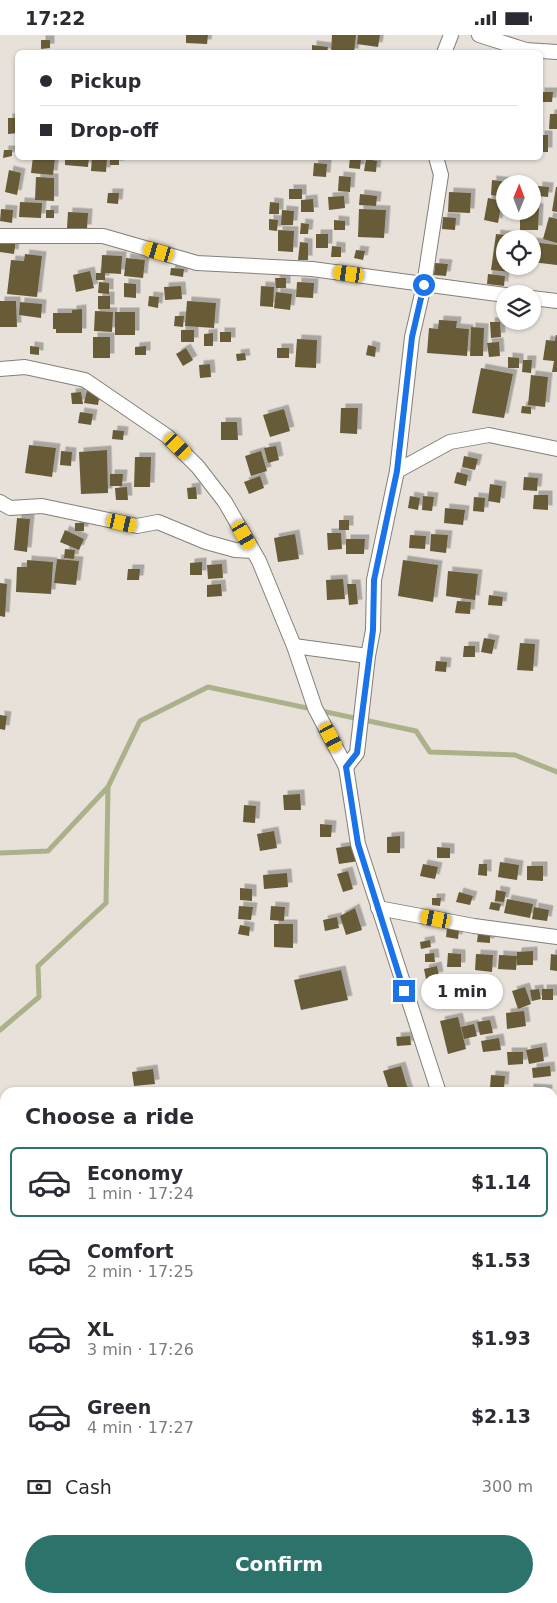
<!DOCTYPE html>
<html lang="en">
<head>
<meta charset="utf-8">
<style>
	:root { --surface:#fff; --page:#f2f2f3; --text:#2b2b33; --muted:#7c7c81; --line:#e1e1e2; --accent:#2c746b }
	body { margin:0; font-family:"DejaVu Sans",sans-serif; background:var(--page); color:var(--text); height:100vh; display:flex; flex-direction:column; font-size:19px; white-space:nowrap }
	* { box-sizing:border-box; margin:0 }
	p { font-size:16px; color:var(--muted) }
	.icon { flex:none; width:28px; height:28px; fill:none; stroke:currentColor; stroke-width:2; stroke-linecap:round; stroke-linejoin:round }
	.map { position:relative; flex:1; overflow:hidden }
	.panel { position:absolute; left:0px; top:1052px; width:558px; height:516px; display:flex; flex-direction:column; background:var(--surface); border-radius:15px 15px 0 0; box-shadow:0 1px 4px #0004 }
	.panel>* { flex:none }
	.banner { position:absolute; left:15px; top:15px; width:528px; height:110px; border-radius:8px; box-shadow:0 1px 4px #0004; display:grid; align-content:center; height:110px; padding:0 25px; background:var(--surface) }
	.needle { width:32px; rotate:1deg }
	.fabs { position:absolute; left:496px; top:140px; display:grid; gap:10px }
	.fabs a { display:grid; place-items:center; width:45px; height:45px; border-radius:50%; background:var(--surface); box-shadow:0 1px 4px #0004; font-size:25px }
	.end { position:absolute; width:22px; height:22px; margin:-11px; border:6px solid #1a73e8; background:#fff; box-shadow:0 0 0 2px #fff }
	.from { border-radius:50% }
	.bubble { position:absolute; height:35px; border-radius:18px; background:var(--surface); box-shadow:0 1px 4px #0004; font-size:16px; font-weight:800; line-height:35px; text-align:center }
	.car { position:absolute; width:15px; height:30px; margin:-15px -8px; border-radius:6px; box-shadow:0 0 4px 1px #0007; background:linear-gradient(#f5c518 24%,#345 0 40%,#f5c518 0 76%,#345 0 86%,#f5c518 0) }
	.banner b { display:flex; align-items:center; gap:18px; height:48px; font-size:19px }
	.banner b+b { border-top:1px solid var(--line) }
	.banner i { width:12px; height:12px; background:var(--text) }
	ul { padding:0; list-style:none }
	li { display:flex; align-items:center; gap:15px; height:70px; margin:0 10px 8px; padding:0 15px; border:2px solid transparent; border-radius:8px }
	li div { flex:1 }
	li b { display:block; font-size:19px }
	li em { font-style:normal; font-weight:800 }
	li.active { border-color:var(--accent) }
	li>.icon { width:45px; height:45px; stroke-width:1.5 }
	h2 { padding:0 25px; font-size:22px; line-height:60px }
	.pay { display:flex; align-items:center; gap:12px; height:55px; padding:0 25px; font-size:19px }
	.pay p { margin-inline-start:auto }
	.button { display:flex; gap:10px; margin-top:auto; padding:10px 25px }
	.button a { flex:1; height:58px; border-radius:30px; background:var(--accent); color:#fff; font-size:20px; font-weight:800; line-height:58px; text-align:center }
	.status { display:flex; justify-content:space-between; align-items:center; height:35px; padding:0 25px; background:var(--surface); direction:ltr }
	.status svg { height:14px; fill:currentColor }
	.map>svg:first-child { display:block }
</style>
</head>
<body>
<div class="status"><b>17:22</b><svg viewBox="0 0 49 12"><path d="M0 12V9h3v3zM5 12V6h3v6zM10 12V3h3v9zM15 12V0h3v12zM26 1h20v11H26zM47 4h2v5h-2z"/></svg></div>
<div class="map">
<svg width="557" height="1568" viewBox="0 0 557 1568">
	<defs>
		<filter id="shadow"><feDropShadow dx="4.5" dy="-4.5" stdDeviation="0" flood-color="#0004"/></filter>
	</defs>
	<rect width="100%" height="100%" fill="#e7e1da"/>
	<g fill="none" stroke-linecap="round" stroke-linejoin="round">
		<g stroke="#abb189" stroke-width="5">
			<polyline points="0,818 48,816 108,752 140,686 208,652 416,696 430,717 515,720 557,737"/>
			<polyline points="0,995 39,962 38,931 106,868 108,753"/>
			<polyline points="0,1284 5,1297"/>
			<polyline points="42,1568 44,1564"/>
		</g>
	</g>
	<g fill="#675b37" filter="url(#shadow)">
		<polygon points="186,0 208,0 207,9 186,8"/>
		<polygon points="332,0 356,0 354,18 331,18"/>
		<polygon points="358,0 380,0 378,12 357,9"/>
		<polygon points="41,5 50,5 50,13 41,14"/>
		<polygon points="312,10 328,12 327,18 312,18"/>
		<polygon points="540,57 553,57 552,67 540,67"/>
		<polygon points="550,79 557,79 557,94 549,94"/>
		<polygon points="8,83 18,83 18,98 8,99"/>
		<rect x="540" y="100" width="8" height="17"/>
		<polygon points="4,115 12,115 12,121 3,123"/>
		<polygon points="33,122 55,123 53,140 31,138"/>
		<polygon points="65,122 89,122 88,132 65,130"/>
		<polygon points="92,122 107,123 106,137 91,136"/>
		<rect x="110" y="122" width="9" height="8"/>
		<polygon points="350,122 361,123 360,134 349,133"/>
		<polygon points="366,124 377,126 376,137 364,136"/>
		<polygon points="314,128 327,129 326,142 313,141"/>
		<polygon points="9,135 21,138 17,160 5,157"/>
		<polygon points="339,141 351,142 350,157 338,156"/>
		<polygon points="36,142 54,143 54,166 35,165"/>
		<polygon points="492,145 509,147 505,149 505,162 491,160"/>
		<polygon points="538,151 549,152 548,162 537,161"/>
		<polygon points="556,152 557,152 557,177 552,176"/>
		<rect x="289" y="154" width="13" height="10"/>
		<polygon points="449,157 471,158 470,178 448,177"/>
		<polygon points="108,158 119,158 118,169 107,168"/>
		<polygon points="360,159 377,161 376,171 359,170"/>
		<polygon points="344,161 345,173 329,175 328,162"/>
		<polygon points="488,163 502,166 498,188 484,185"/>
		<polygon points="313,164 314,177 301,177 301,165"/>
		<polygon points="20,167 42,168 41,183 19,182"/>
		<polygon points="270,167 279,168 279,179 269,179"/>
		<polygon points="532,172 539,173 538,195 520,195 520,176 532,176"/>
		<polygon points="1,174 13,175 12,188 0,186"/>
		<polygon points="359,174 386,175 384,203 358,202"/>
		<rect x="46" y="175" width="8" height="8"/>
		<polygon points="282,175 294,176 293,190 281,190"/>
		<polygon points="68,177 88,178 87,194 67,193"/>
		<polygon points="443,182 456,183 455,195 442,194"/>
		<polygon points="549,182 557,184 557,208 543,204"/>
		<polygon points="269,184 278,185 277,196 269,195"/>
		<polygon points="334,185 345,186 345,195 334,195"/>
		<polygon points="301,188 309,189 308,199 300,199"/>
		<polygon points="278,195 294,196 293,217 278,216"/>
		<rect x="316" y="199" width="12" height="14"/>
		<polygon points="496,199 527,203 505,204 505,231 519,231 518,238 491,235"/>
		<polygon points="0,202 16,204 14,219 0,217"/>
		<polygon points="300,207 308,208 308,225 298,225"/>
		<polygon points="532,207 557,210 557,230 532,227"/>
		<polygon points="332,211 341,212 341,222 331,222"/>
		<polygon points="356,215 365,216 363,225 354,223"/>
		<polygon points="25,219 42,221 37,262 7,259 11,225 24,226"/>
		<polygon points="102,220 122,221 121,239 105,238 105,245 96,245 96,238 101,238"/>
		<polygon points="126,223 145,225 143,243 124,241"/>
		<polygon points="435,228 448,229 446,241 434,240"/>
		<polygon points="171,233 184,234 183,242 170,240"/>
		<polygon points="90,236 94,253 76,257 73,240"/>
		<polygon points="488,239 505,241 504,251 487,249"/>
		<polygon points="275,243 286,243 286,253 276,253"/>
		<polygon points="99,247 109,248 109,259 98,258"/>
		<polygon points="297,247 314,248 313,263 296,262"/>
		<polygon points="124,248 136,249 136,263 124,262"/>
		<polygon points="181,251 182,264 165,265 164,252"/>
		<polygon points="261,251 274,252 273,272 260,271"/>
		<polygon points="276,257 292,259 290,275 274,273"/>
		<rect x="98" y="261" width="12" height="13"/>
		<polygon points="149,261 159,262 158,273 148,271"/>
		<polygon points="0,266 16,266 17,292 0,292"/>
		<polygon points="187,266 216,268 214,293 185,291"/>
		<polygon points="20,267 42,269 41,283 19,280"/>
		<polygon points="82,274 82,298 56,298 56,294 53,294 53,278 72,278 72,275"/>
		<polygon points="95,276 113,277 112,297 94,296"/>
		<rect x="115" y="277" width="20" height="23"/>
		<polygon points="175,281 184,281 183,292 174,291"/>
		<polygon points="439,285 457,286 456,293 469,294 467,321 427,318 429,293 438,294"/>
		<polygon points="490,287 500,287 501,302 491,303"/>
		<polygon points="471,292 484,293 483,321 470,321"/>
		<rect x="181" y="295" width="13" height="12"/>
		<rect x="220" y="297" width="11" height="10"/>
		<polygon points="213,298 213,311 204,311 204,299"/>
		<polygon points="556,300 557,300 557,337 552,337 554,326 543,325 546,305 555,306"/>
		<rect x="93" y="302" width="17" height="21"/>
		<polygon points="297,304 317,305 316,333 295,332"/>
		<polygon points="499,307 500,321 489,322 487,308"/>
		<polygon points="368,310 376,312 375,322 366,320"/>
		<polygon points="30,311 39,312 39,320 30,319"/>
		<polygon points="146,311 146,320 135,320 135,312"/>
		<polygon points="186,313 193,325 183,331 176,319"/>
		<rect x="277" y="313" width="12" height="10"/>
		<polygon points="245,318 246,325 237,326 236,319"/>
		<polygon points="508,322 519,323 519,333 508,333"/>
		<polygon points="523,325 532,325 531,338 522,337"/>
		<polygon points="210,329 211,342 200,343 199,330"/>
		<polygon points="481,333 513,339 504,383 472,378"/>
		<polygon points="531,340 548,342 545,372 528,370"/>
		<polygon points="87,355 100,357 98,370 84,368"/>
		<polygon points="81,357 83,369 72,369 71,358"/>
		<polygon points="522,371 531,372 531,379 521,378"/>
		<polygon points="341,373 358,373 357,399 340,398"/>
		<polygon points="284,374 290,396 270,402 263,380"/>
		<polygon points="80,377 93,379 91,390 78,388"/>
		<polygon points="221,387 237,387 238,405 221,405"/>
		<polygon points="113,395 124,396 123,405 112,404"/>
		<polygon points="29,410 56,413 52,442 25,438"/>
		<polygon points="276,411 279,425 268,428 264,413"/>
		<polygon points="107,415 108,458 81,459 79,417"/>
		<polygon points="61,416 72,417 71,431 60,430"/>
		<polygon points="261,416 267,436 251,441 245,421"/>
		<polygon points="464,421 478,424 475,435 462,432"/>
		<polygon points="135,422 151,422 150,452 134,452"/>
		<polygon points="457,437 468,440 466,451 454,448"/>
		<polygon points="110,439 123,439 122,451 110,451"/>
		<polygon points="260,441 264,453 249,459 244,447"/>
		<polygon points="524,442 538,443 537,456 523,455"/>
		<polygon points="490,449 502,451 500,468 488,466"/>
		<polygon points="127,452 128,465 116,465 115,453"/>
		<polygon points="196,452 197,464 188,464 187,453"/>
		<polygon points="534,460 548,460 548,475 533,474"/>
		<polygon points="410,461 420,463 418,475 408,473"/>
		<polygon points="423,461 434,462 432,476 422,475"/>
		<polygon points="474,462 485,463 484,477 473,476"/>
		<polygon points="445,473 465,475 463,490 444,488"/>
		<polygon points="17,483 30,484 27,517 14,515"/>
		<rect x="339" y="485" width="10" height="10"/>
		<rect x="75" y="488" width="9" height="8"/>
		<polygon points="65,495 84,504 79,515 60,507"/>
		<polygon points="327,498 341,498 342,514 328,515"/>
		<polygon points="295,499 299,524 278,527 274,503"/>
		<polygon points="431,499 448,500 446,518 430,516"/>
		<polygon points="410,500 426,501 425,514 409,513"/>
		<polygon points="346,504 365,504 364,519 346,519"/>
		<polygon points="65,514 75,515 74,524 64,523"/>
		<polygon points="57,524 79,526 76,550 54,548"/>
		<polygon points="27,525 53,527 51,559 16,557 17,532 27,532"/>
		<polygon points="403,525 438,530 433,567 398,561"/>
		<polygon points="202,527 202,540 190,540 190,528"/>
		<polygon points="222,529 223,543 208,544 207,530"/>
		<polygon points="128,534 140,534 139,545 127,545"/>
		<polygon points="448,536 478,539 475,565 446,561"/>
		<polygon points="343,544 345,564 327,565 326,545"/>
		<polygon points="0,548 7,549 5,582 0,581"/>
		<polygon points="221,549 222,561 207,562 207,550"/>
		<polygon points="347,549 356,549 358,569 349,570"/>
		<polygon points="489,560 503,562 502,571 488,570"/>
		<polygon points="457,566 471,567 470,579 455,578"/>
		<polygon points="484,603 495,605 492,619 481,617"/>
		<polygon points="520,608 535,609 533,636 517,635"/>
		<polygon points="464,611 475,611 475,622 463,622"/>
		<polygon points="436,626 447,627 446,637 435,636"/>
		<polygon points="0,680 7,681 5,695 0,694"/>
		<polygon points="300,759 301,775 284,775 283,760"/>
		<polygon points="244,770 256,771 255,788 243,787"/>
		<polygon points="320,789 332,790 331,802 320,802"/>
		<polygon points="274,796 277,813 260,816 257,799"/>
		<polygon points="400,801 400,818 387,818 387,802"/>
		<polygon points="357,810 359,826 339,829 336,813"/>
		<polygon points="437,812 450,813 450,823 437,823"/>
		<polygon points="500,827 519,830 517,845 498,842"/>
		<polygon points="423,829 438,832 435,844 420,841"/>
		<polygon points="479,829 487,829 487,841 478,840"/>
		<polygon points="527,831 543,831 543,846 527,845"/>
		<polygon points="348,836 353,854 343,857 337,839"/>
		<polygon points="287,838 288,852 264,854 263,840"/>
		<polygon points="240,853 252,854 252,866 240,865"/>
		<polygon points="496,855 506,857 504,867 495,866"/>
		<polygon points="459,857 473,861 470,870 456,867"/>
		<polygon points="432,863 441,863 440,871 432,870"/>
		<polygon points="507,864 533,869 530,883 504,878"/>
		<polygon points="491,867 501,869 499,876 489,874"/>
		<polygon points="239,871 253,872 251,885 238,884"/>
		<polygon points="271,871 285,872 284,886 270,885"/>
		<polygon points="534,872 549,875 547,886 532,884"/>
		<polygon points="355,873 362,895 346,900 340,881"/>
		<polygon points="337,882 339,893 325,896 323,885"/>
		<polygon points="274,889 293,889 293,913 274,912"/>
		<polygon points="240,890 250,892 249,901 238,899"/>
		<polygon points="447,893 459,895 458,904 446,902"/>
		<polygon points="478,899 490,899 490,908 477,907"/>
		<polygon points="430,905 431,912 421,914 420,907"/>
		<polygon points="533,916 533,930 517,930 517,917"/>
		<polygon points="434,918 435,927 425,927 425,919"/>
		<polygon points="448,918 461,919 461,932 447,932"/>
		<polygon points="476,919 493,920 492,937 475,935"/>
		<polygon points="551,919 557,920 557,936 550,935"/>
		<polygon points="499,920 517,921 516,935 498,934"/>
		<polygon points="437,931 439,941 426,944 424,934"/>
		<polygon points="341,935 348,965 301,975 294,945"/>
		<polygon points="525,952 531,969 518,974 512,956"/>
		<polygon points="539,954 541,964 532,966 530,955"/>
		<rect x="542" y="954" width="11" height="11"/>
		<polygon points="524,976 526,991 507,994 506,978"/>
		<polygon points="458,982 466,1014 448,1019 440,986"/>
		<polygon points="490,985 493,998 480,1000 477,987"/>
		<polygon points="474,989 477,1001 464,1004 461,992"/>
		<polygon points="410,1001 411,1010 397,1011 396,1002"/>
		<polygon points="499,1003 501,1015 483,1017 481,1006"/>
		<polygon points="542,1012 544,1026 529,1029 526,1015"/>
		<polygon points="507,1017 523,1017 523,1029 508,1030"/>
		<polygon points="401,1031 409,1058 390,1058 383,1036"/>
		<polygon points="550,1031 551,1041 533,1043 532,1033"/>
		<polygon points="153,1034 155,1049 134,1051 132,1037"/>
		<polygon points="491,1040 505,1041 504,1054 490,1053"/>
		<polygon points="529,1053 548,1054 548,1058 529,1058"/>
		<polygon points="557,1149 557,1186 552,1186 552,1180 555,1180 555,1177 552,1177 552,1150"/>
		<polygon points="0,1460 5,1461 5,1475 0,1474"/>
		<polygon points="552,1468 557,1468 557,1490 552,1491"/>
	</g>
	<g fill="none" stroke-linecap="round" stroke-linejoin="round">
		<defs>
			<g id="street">
				<polyline points="479,0 526,15 557,17"/>
				<polyline points="444,18 451,0"/>
				<polyline points="0,201 103,201 197,228 312,234 505,260"/>
				<polyline points="532,263 557,266"/>
				<polyline points="0,334 25,332 85,345 167,401 198,432 225,467 259,526 294,611 315,673 346,732 358,809 439,1058"/>
				<polyline points="397,436 450,407 489,400 557,414"/>
				<polyline points="0,467 10,473 42,471 137,491 158,487 206,507 235,515 253,516"/>
				<polyline points="294,611 368,621 373,595 374,545 397,436 412,302 424,250 441,140 436,122"/>
				<polyline points="346,732 357,718 368,621"/>
				<polyline points="378,873 474,891 557,902"/>
				<polyline points="552,1374 557,1386"/>
				<polyline points="344,1568 345,1564"/>
			</g>
		</defs>
		<use href="#street" stroke="#857f79" stroke-width="16"/>
		<use href="#street" stroke="#fff" stroke-width="14"/>
	</g>
	<g fill="none" stroke-linecap="round" stroke-linejoin="round">
		<polyline stroke="#1a73e8" stroke-width="6" points="404,956 358,809 346,732 357,718 373,595 374,545 397,436 412,302 424,250"/>
	</g>
</svg>
<div class="fabs">
<a><svg class="needle" viewBox="-14 -14 28 28"><path d="M0-13l5 13h-10z" fill="#e53935"/><path d="M0 13l5-13h-10z" fill="#7c7c81"/></svg></a>
<a><svg class="icon" aria-label="locate" viewBox="0 0 24 24"><circle cx="12" cy="12" r="6"/><path d="M12 2v4M12 18v4M2 12h4M18 12h4"/></svg></a>
<a><svg class="icon" aria-label="layers" viewBox="0 0 24 24"><path d="M12 4l9 5-9 5-9-5zM3 14l9 5 9-5"/></svg></a>
</div>
<i class="end from" style="left:424px;top:250px"></i>
<i class="end" style="left:404px;top:956px"></i>
<div class="bubble" style="left:421px;top:939px;width:82px">1 min</div>
<i class="car" style="left:159px;top:217px;rotate:286deg"></i>
<i class="car" style="left:349px;top:239px;rotate:278deg"></i>
<i class="car" style="left:178px;top:411px;rotate:134deg"></i>
<i class="car" style="left:122px;top:488px;rotate:103deg"></i>
<i class="car" style="left:244px;top:500px;rotate:150deg"></i>
<i class="car" style="left:331px;top:702px;rotate:152deg"></i>
<i class="car" style="left:436px;top:884px;rotate:281deg"></i>
<div class="banner">
<b><i class="from"></i>Pickup</b>
<b><i></i>Drop-off</b>
</div>
<section class="panel">
<h2>Choose a ride</h2>
<ul>
<li class="active"><svg class="icon" aria-label="car" viewBox="0 0 24 24"><path d="M5 17H2v-5l4-1 3-4h7l3 4 3 1v5h-3M9 17h6M6 11h13"/><circle cx="7" cy="17" r="2"/><circle cx="17" cy="17" r="2"/></svg><div><b>Economy</b><p>1 min · 17:24</p></div><em>$1.14</em></li>
<li><svg class="icon" aria-label="car" viewBox="0 0 24 24"><path d="M5 17H2v-5l4-1 3-4h7l3 4 3 1v5h-3M9 17h6M6 11h13"/><circle cx="7" cy="17" r="2"/><circle cx="17" cy="17" r="2"/></svg><div><b>Comfort</b><p>2 min · 17:25</p></div><em>$1.53</em></li>
<li><svg class="icon" aria-label="car" viewBox="0 0 24 24"><path d="M5 17H2v-5l4-1 3-4h7l3 4 3 1v5h-3M9 17h6M6 11h13"/><circle cx="7" cy="17" r="2"/><circle cx="17" cy="17" r="2"/></svg><div><b>XL</b><p>3 min · 17:26</p></div><em>$1.93</em></li>
<li><svg class="icon" aria-label="car" viewBox="0 0 24 24"><path d="M5 17H2v-5l4-1 3-4h7l3 4 3 1v5h-3M9 17h6M6 11h13"/><circle cx="7" cy="17" r="2"/><circle cx="17" cy="17" r="2"/></svg><div><b>Green</b><p>4 min · 17:27</p></div><em>$2.13</em></li>
</ul>
<div class="pay"><svg class="icon" aria-label="cash" viewBox="0 0 24 24"><path d="M3 7h18v10H3z"/><circle cx="12" cy="12" r="2"/></svg>Cash<p>300 m</p></div>
<div class="button"><a>Confirm</a></div>
</section>
</div>
</body>
</html>
